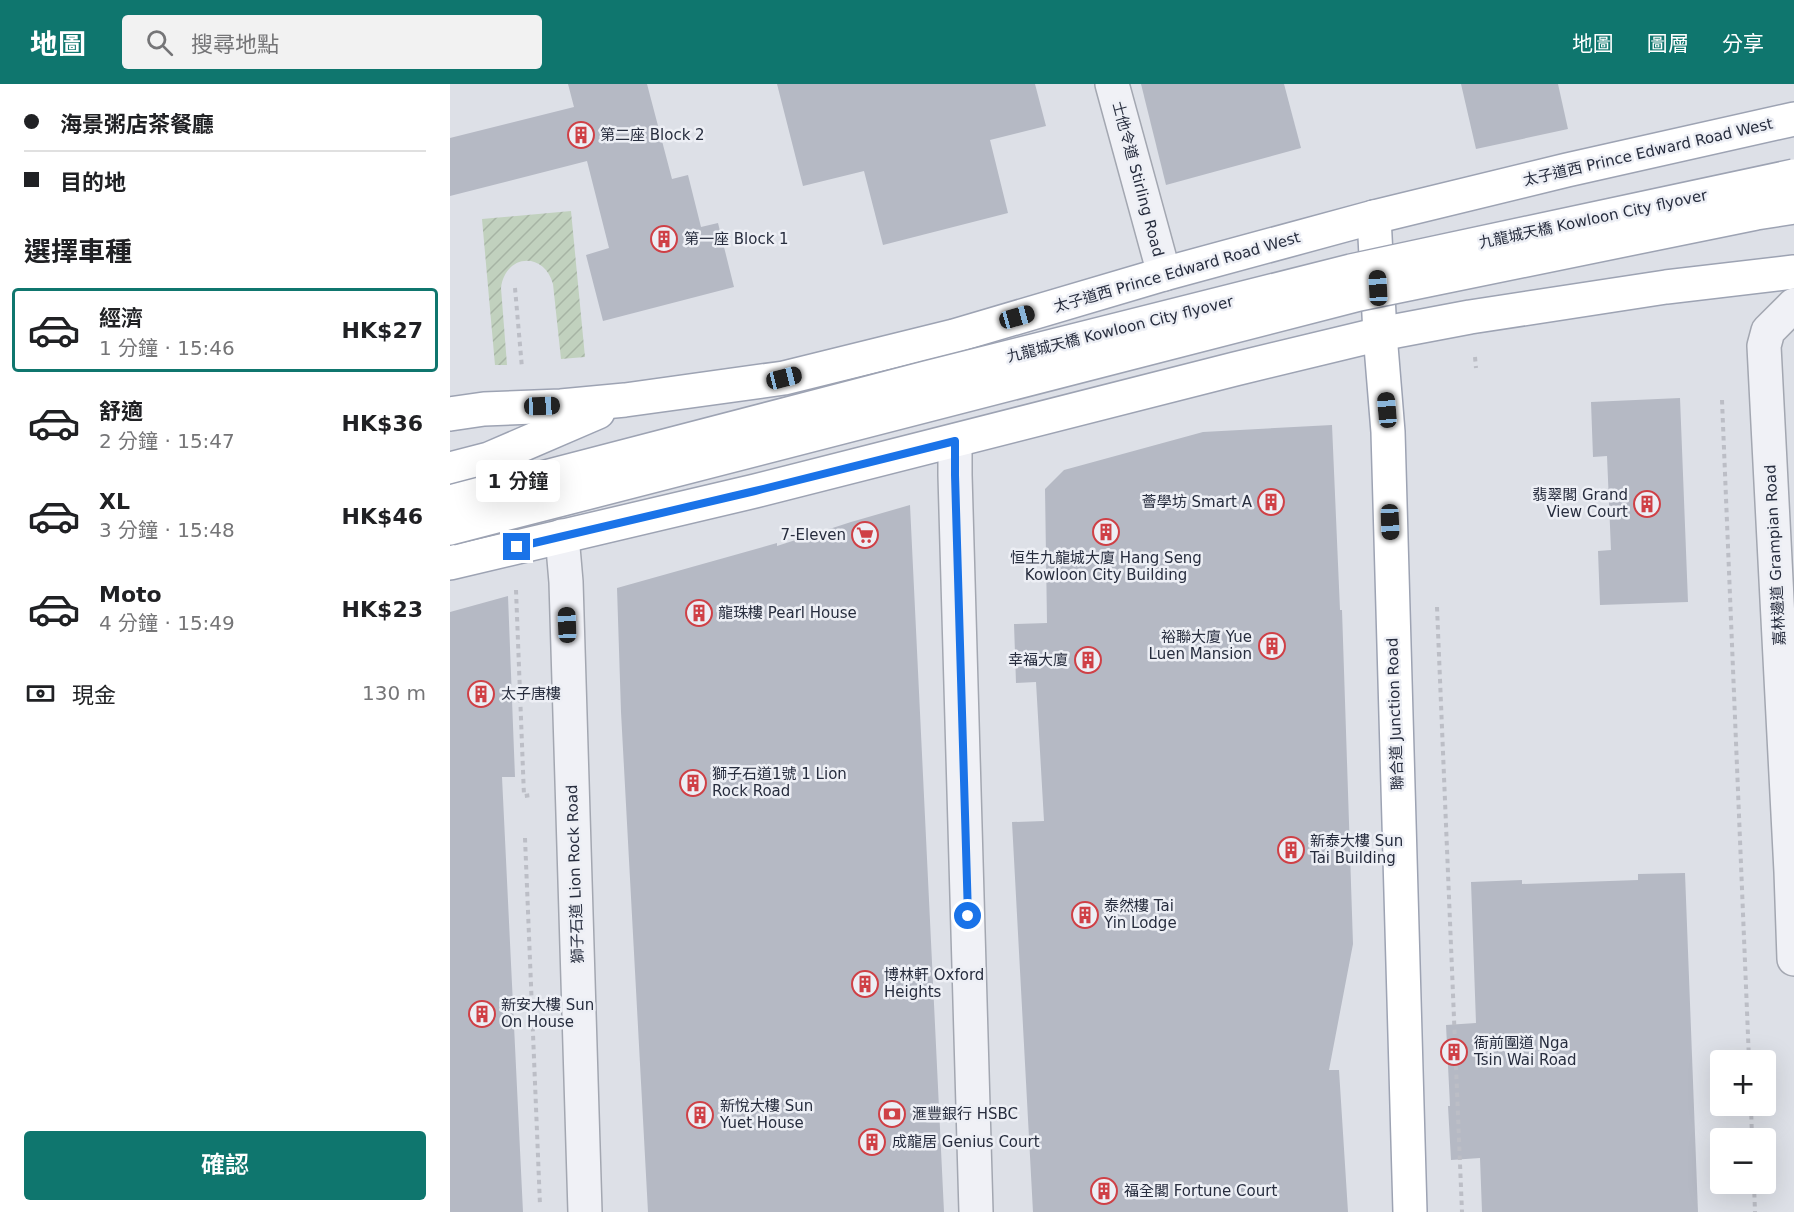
<!DOCTYPE html>
<html lang="zh-TW">
<head>
<meta charset="utf-8">
<style>
	:root { --surface:#fff; --page:#f2f2f2; --text:#202124; --muted:#757577; --line:#e0e0e0; --accent:#0f766e }
	body { margin:0; font-family:"DejaVu Sans","Noto Sans TC",sans-serif; background:var(--page); color:var(--text); height:100vh; display:flex; flex-direction:column; font-size:22px; white-space:nowrap }
	* { box-sizing:border-box; margin:0 }
	p { font-size:20px; color:var(--muted) }
	.icon { flex:none; width:33px; height:33px; fill:none; stroke:currentColor; stroke-width:2; stroke-linecap:round; stroke-linejoin:round }
	.map { position:relative; flex:1; overflow:hidden }
	.sheet { display:flex; flex-direction:column; background:var(--surface); width:450px }
	.sheet>* { flex:none }
	.top-card { display:grid; align-content:center; height:132px; padding:0 24px; background:var(--surface) }
	.buttons { position:absolute; left:1260px; top:966px; display:grid; gap:12px }
	.buttons a { display:grid; place-items:center; width:66px; height:66px; border-radius:6px; background:var(--surface); box-shadow:0 6px 24px #0002; font-size:30px }
	.end { position:absolute; width:27px; height:27px; margin:-14px; border:8px solid #1a73e8; background:#fff; box-shadow:0 0 0 3px #fff }
	.from { border-radius:50% }
	.bubble { position:absolute; height:42px; border-radius:6px; background:var(--surface); box-shadow:0 6px 24px #0002; font-size:20px; font-weight:600; line-height:42px; text-align:center }
	.car { position:absolute; width:18px; height:36px; margin:-18px -9px; border-radius:8px; box-shadow:0 0 4px 2px #0007; background:linear-gradient(#222 24%,#8ab4d8 0 40%,#222 0 76%,#8ab4d8 0 86%,#222 0) }
	.top-card b { display:flex; align-items:center; gap:21px; height:57px; font-size:22px }
	.top-card b+b { border-top:2px solid var(--line) }
	.top-card i { width:15px; height:15px; background:var(--text) }
	ul { padding:0; list-style:none }
	li { display:flex; align-items:center; gap:18px; height:84px; margin:0 12px 9px; padding:0 12px; border:3px solid transparent; border-radius:6px }
	li div { flex:1 }
	li b { display:block; font-size:22px }
	li em { font-style:normal; font-weight:600 }
	li.current { border-color:var(--accent) }
	li>.icon { width:54px; height:54px; stroke-width:1.5 }
	h2 { padding:0 24px; font-size:27px; line-height:72px }
	.pay { display:flex; align-items:center; gap:15px; height:66px; padding:0 24px; font-size:22px }
	.pay p { margin-inline-start:auto }
	.primary-button { display:flex; gap:12px; margin-top:auto; padding:12px 24px }
	.primary-button a { flex:1; height:69px; border-radius:6px; background:var(--accent); color:#fff; font-size:24px; font-weight:600; line-height:69px; text-align:center }
	header { display:flex; align-items:center; gap:36px; box-sizing:border-box; height:84px; padding:0 30px; background:var(--accent); color:#fff }
	header strong { font-size:28px }
	nav { display:flex; gap:33px; margin-inline-start:auto; font-size:21px }
	.search { width:420px; height:54px; background:var(--page); display:flex; align-items:center; gap:15px; box-sizing:border-box; padding:0 21px; border-radius:6px; color:var(--muted); font-size:22px }
	main { display:flex; flex:1; min-height:0 }
	.map>svg:first-child { display:block }
</style>
</head>
<body>
<header>
<strong>地圖</strong>
<div class="search"><svg class="icon" aria-label="search" viewBox="0 0 24 24"><circle cx="10" cy="10" r="6"/><path d="M15 15l6 6"/></svg>搜尋地點</div>
<nav><a>地圖</a><a>圖層</a><a>分享</a></nav>
</header>
<main>
<section class="sheet">
<div class="top-card">
<b><i class="from"></i>海景粥店茶餐廳</b>
<b><i></i>目的地</b>
</div>
<h2>選擇車種</h2>
<ul>
<li class="current"><svg class="icon" aria-label="car" viewBox="0 0 24 24"><path d="M5 17H2v-5l4-1 3-4h7l3 4 3 1v5h-3M9 17h6M6 11h13"/><circle cx="7" cy="17" r="2"/><circle cx="17" cy="17" r="2"/></svg><div><b>經濟</b><p>1 分鐘 · 15:46</p></div><em>HK$27</em></li>
<li><svg class="icon" aria-label="car" viewBox="0 0 24 24"><path d="M5 17H2v-5l4-1 3-4h7l3 4 3 1v5h-3M9 17h6M6 11h13"/><circle cx="7" cy="17" r="2"/><circle cx="17" cy="17" r="2"/></svg><div><b>舒適</b><p>2 分鐘 · 15:47</p></div><em>HK$36</em></li>
<li><svg class="icon" aria-label="car" viewBox="0 0 24 24"><path d="M5 17H2v-5l4-1 3-4h7l3 4 3 1v5h-3M9 17h6M6 11h13"/><circle cx="7" cy="17" r="2"/><circle cx="17" cy="17" r="2"/></svg><div><b>XL</b><p>3 分鐘 · 15:48</p></div><em>HK$46</em></li>
<li><svg class="icon" aria-label="car" viewBox="0 0 24 24"><path d="M5 17H2v-5l4-1 3-4h7l3 4 3 1v5h-3M9 17h6M6 11h13"/><circle cx="7" cy="17" r="2"/><circle cx="17" cy="17" r="2"/></svg><div><b>Moto</b><p>4 分鐘 · 15:49</p></div><em>HK$23</em></li>
</ul>
<div class="pay"><svg class="icon" aria-label="cash" viewBox="0 0 24 24"><path d="M3 7h18v10H3z"/><circle cx="12" cy="12" r="2"/></svg>現金<p>130 m</p></div>
<div class="primary-button"><a>確認</a></div>
</section>
<div class="map">
<svg width="1344" height="1128" viewBox="0 0 1344 1128">
	<defs>
		<pattern id="garden-furrows" width="10" height="10" patternUnits="userSpaceOnUse" patternTransform="scale(1.5)"><rect width="10" height="10" fill="#c1d1be"/><path d="M-1 1l2-2M0 10L10 0M9 11l2-2" fill="none" stroke="#a6b4a4"/></pattern>
	</defs>
	<rect width="100%" height="100%" fill="#dde0e7"/>
	<path fill="url(#garden-furrows)" d="M 121,127 L 135,273 L 111,275 L 103,200 C 94,167 55,170 51,204 L 57,281 L 45,281 L 32,135 Z"/>
	<g fill="#b5b9c4">
		<polygon points="118,0 197,0 222,95 238,91 251,143 268,139 284,203 153,237 136,171 159,164 137,77 0,112 0,54 124,23"/>
		<polygon points="327,0 585,0 596,42 540,56 558,129 433,161 414,87 353,102"/>
		<polygon points="691,0 834,0 851,64 716,101"/>
		<polygon points="1011,0 1108,0 1118,45 1026,65"/>
		<polygon points="1230,314 1238,518 1150,521 1148,467 1161,466 1157,372 1143,373 1141,318"/>
		<polygon points="882,341 890,526 892,526 903,860 879,986 889,986 898,1128 583,1128 562,738 594,737 586,598 566,599 564,540 597,539 595,405 614,386 753,348"/>
		<polygon points="460,421 494,1128 198,1128 171,628 167,504 327,459 327,462 401,438"/>
		<polygon points="58,512 65,693 52,693 73,1128 0,1128 0,528"/>
		<polygon points="1235,789 1248,1128 1032,1128 1030,1074 1001,1076 998,1022 1000,1022 996,941 1026,939 1021,798 1072,796 1072,800 1131,798 1188,796 1188,790"/>
	</g>
	<g fill="none" stroke-linecap="round" stroke-linejoin="round">
		<defs>
			<g id="minor">
				<polyline points="662,0 714,190"/>
				<polyline points="1344,221 1318,247 1314,262 1341,788 1344,875"/>
				<polyline points="505,357 505,391 526,1128"/>
				<polyline points="112,452 116,498 135,1128"/>
			</g>
			<g id="major">
				<polyline points="924,133 930,250 938,348 960,1128"/>
				<polyline points="0,330 34,325 111,322 175,316 334,294 504,252 714,190 924,133 1117,86 1344,35"/>
				<polyline points="0,385 39,375 148,328"/>
				<polyline points="0,479 305,407 785,285 930,250 1020,233 1216,203 1344,188"/>
			</g>
		</defs>
		<use href="#minor" stroke="#a3a7b1" stroke-width="36"/>
		<use href="#major" stroke="#9da3b3" stroke-width="36"/>
		<g stroke="#bcbec6" stroke-width="4" stroke-dasharray="4.5 4.5" stroke-linecap="butt">
			<polyline points="65,204 72,284"/>
			<polyline points="1025,273 1026,284"/>
			<polyline points="1272,316 1299,976"/>
			<polyline points="66,506 74,712 82,711"/>
			<polyline points="987,523 1012,1128"/>
			<polyline points="75,754 90,1121"/>
			<polyline points="1301,1022 1302,1054"/>
			<polyline points="1304,1100 1305,1128"/>
		</g>
		<use href="#minor" stroke="#f0f1f6" stroke-width="33"/>
		<use href="#major" stroke="#fff" stroke-width="33"/>
		<defs>
			<g id="major-bridge">
				<polyline points="0,418 476,294 901,187 1344,92"/>
				<polyline points="0,444 909,210 1306,129 1344,123"/>
			</g>
		</defs>
		<use href="#major-bridge" stroke="#9da3b3" stroke-width="36" stroke-linecap="butt"/>
		<use href="#major-bridge" stroke="#fff" stroke-width="33"/>
	</g>
	<g fill="none" stroke-linecap="round" stroke-linejoin="round">
		<polyline stroke="#1a73e8" stroke-width="8" points="67,463 305,407 505,357 505,391 518,832"/>
	</g>
	<defs>
		<symbol id="building-ring" viewBox="-11 -11 22 22"><circle r="9.5" fill="#edeff5" stroke="#cf4046" stroke-width="1.5"/><path d="M-4-6H4V6H1V3H-1V6H-4ZM-2.5-4.3h1.7v1.8h-1.7ZM.8-4.3h1.7v1.8H.8ZM-2.5-1h1.7V.8h-1.7ZM.8-1h1.7V.8H.8Z" fill="#cf4046"/></symbol>
		<symbol id="supermarket-ring" viewBox="-11 -11 22 22"><circle r="9.5" fill="#edeff5" stroke="#cf4046" stroke-width="1.5"/><path d="M-6-5.5h2.5l.6 2H6L4.5 2H-2.5L-4.4-4H-6ZM-1.5 3.2a1.3 1.3 0 1 0 .1 0ZM3 3.2a1.3 1.3 0 1 0 .1 0Z" fill="#cf4046"/></symbol>
		<symbol id="bank-ring" viewBox="-11 -11 22 22"><circle r="9.5" fill="#edeff5" stroke="#cf4046" stroke-width="1.5"/><path d="M-6-4H6V4H-6ZM0-2.3a2.3 2.3 0 1 0 0 4.6a2.3 2.3 0 1 0 0-4.6Z" fill="#cf4046"/></symbol>
	</defs>
	<g fill-rule="evenodd">
		<use href="#building-ring" x="116" y="36" width="30" height="30"/>
		<use href="#building-ring" x="199" y="140" width="30" height="30"/>
		<use href="#building-ring" x="806" y="403" width="30" height="30"/>
		<use href="#building-ring" x="1182" y="405" width="30" height="30"/>
		<use href="#building-ring" x="641" y="433" width="30" height="30"/>
		<use href="#supermarket-ring" x="400" y="436" width="30" height="30"/>
		<use href="#building-ring" x="234" y="514" width="30" height="30"/>
		<use href="#building-ring" x="807" y="547" width="30" height="30"/>
		<use href="#building-ring" x="623" y="561" width="30" height="30"/>
		<use href="#building-ring" x="16" y="595" width="30" height="30"/>
		<use href="#building-ring" x="228" y="684" width="30" height="30"/>
		<use href="#building-ring" x="826" y="751" width="30" height="30"/>
		<use href="#building-ring" x="620" y="816" width="30" height="30"/>
		<use href="#building-ring" x="400" y="885" width="30" height="30"/>
		<use href="#building-ring" x="17" y="915" width="30" height="30"/>
		<use href="#building-ring" x="989" y="953" width="30" height="30"/>
		<use href="#bank-ring" x="427" y="1015" width="30" height="30"/>
		<use href="#building-ring" x="235" y="1016" width="30" height="30"/>
		<use href="#building-ring" x="407" y="1043" width="30" height="30"/>
		<use href="#building-ring" x="639" y="1092" width="30" height="30"/>
	</g>
	<g text-anchor="middle" dominant-baseline="central" stroke-width="5" stroke-linejoin="round" paint-order="stroke">
		<g font-size="15" fill="#272d3e" stroke="#edeff5" text-anchor="start">
			<text x="150" y="51">第二座 Block 2</text>
			<text x="234" y="155">第一座 Block 1</text>
			<text x="1178" y="411" text-anchor="end">翡翠閣 Grand<tspan x="1178" dy="17">View Court</tspan></text>
			<text x="802" y="418" text-anchor="end">薈學坊 Smart A</text>
			<text x="396" y="451" text-anchor="end">7-Eleven</text>
			<text x="656" y="474" text-anchor="middle">恒生九龍城大廈 Hang Seng<tspan x="656" dy="17">Kowloon City Building</tspan></text>
			<text x="268" y="529">龍珠樓 Pearl House</text>
			<text x="802" y="553" text-anchor="end">裕聯大廈 Yue<tspan x="802" dy="17">Luen Mansion</tspan></text>
			<text x="618" y="576" text-anchor="end">幸福大廈</text>
			<text x="51" y="610">太子唐樓</text>
			<text x="262" y="690">獅子石道1號 1 Lion<tspan x="262" dy="17">Rock Road</tspan></text>
			<text x="860" y="757">新泰大樓 Sun<tspan x="860" dy="17">Tai Building</tspan></text>
			<text x="654" y="822">泰然樓 Tai<tspan x="654" dy="17">Yin Lodge</tspan></text>
			<text x="434" y="891">博林軒 Oxford<tspan x="434" dy="17">Heights</tspan></text>
			<text x="51" y="921">新安大樓 Sun<tspan x="51" dy="17">On House</tspan></text>
			<text x="1024" y="959">衙前圍道 Nga<tspan x="1024" dy="17">Tsin Wai Road</tspan></text>
			<text x="270" y="1022">新悅大樓 Sun<tspan x="270" dy="17">Yuet House</tspan></text>
			<text x="462" y="1030">滙豐銀行 HSBC</text>
			<text x="442" y="1058">成龍居 Genius Court</text>
			<text x="674" y="1107">福全閣 Fortune Court</text>
		</g>
		<g font-size="15" fill="#272d3e" stroke="#edeff5">
			<text transform="translate(1198 68) rotate(-13)">太子道西 Prince Edward Road West</text>
			<text transform="translate(688 95) rotate(75)">士他令道 Stirling Road</text>
			<text transform="translate(1143 135) rotate(-12)">九龍城天橋 Kowloon City flyover</text>
			<text transform="translate(727 188) rotate(-16)">太子道西 Prince Edward Road West</text>
			<text transform="translate(670 245) rotate(-14)">九龍城天橋 Kowloon City flyover</text>
			<text transform="translate(1325 471) rotate(-93)">嘉林邊道 Grampian Road</text>
			<text transform="translate(945 630) rotate(-92)">聯合道 Junction Road</text>
			<text transform="translate(125 790) rotate(-92)">獅子石道 Lion Rock Road</text>
		</g>
	</g>
</svg>
<div class="buttons">
<a>+</a>
<a>−</a>
</div>
<i class="end from" style="left:518px;top:832px"></i>
<i class="end" style="left:67px;top:463px"></i>
<div class="bubble" style="left:26px;top:376px;width:84px">1 分鐘</div>
<i class="car" style="left:928px;top:204px;rotate:357deg"></i>
<i class="car" style="left:567px;top:233px;rotate:74deg"></i>
<i class="car" style="left:334px;top:294px;rotate:76deg"></i>
<i class="car" style="left:92px;top:322px;rotate:88deg"></i>
<i class="car" style="left:937px;top:326px;rotate:355deg"></i>
<i class="car" style="left:940px;top:438px;rotate:178deg"></i>
<i class="car" style="left:117px;top:541px;rotate:358deg"></i>
</div>
</main>
</body>
</html>
